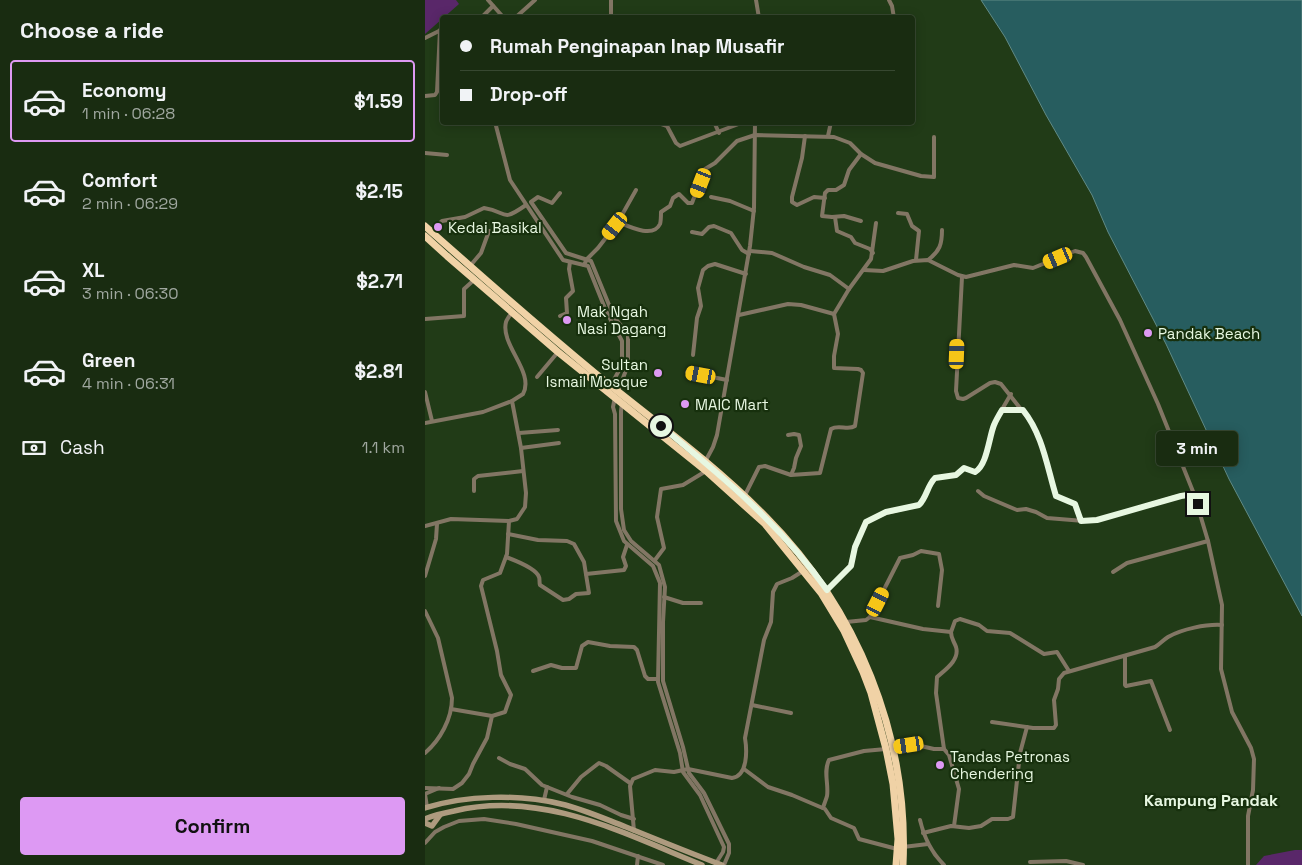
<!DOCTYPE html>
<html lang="en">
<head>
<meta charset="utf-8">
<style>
	:root { --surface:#192c11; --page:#22341a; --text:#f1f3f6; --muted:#9fa79f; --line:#374831; --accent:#dd99f3 }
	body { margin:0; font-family:"Space Grotesk",sans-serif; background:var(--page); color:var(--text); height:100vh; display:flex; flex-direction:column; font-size:19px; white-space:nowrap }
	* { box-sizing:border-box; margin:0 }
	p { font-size:16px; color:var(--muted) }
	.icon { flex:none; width:28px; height:28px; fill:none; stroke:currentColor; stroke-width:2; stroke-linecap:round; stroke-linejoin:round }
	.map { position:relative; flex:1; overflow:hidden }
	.drawer { display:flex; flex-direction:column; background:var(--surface); width:425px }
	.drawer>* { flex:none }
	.top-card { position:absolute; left:15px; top:15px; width:475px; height:110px; border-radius:5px; box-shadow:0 2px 12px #0003,0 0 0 1px var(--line); display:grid; align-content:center; height:110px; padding:0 20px; background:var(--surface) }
	.end { position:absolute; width:22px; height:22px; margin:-11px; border:6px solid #e7f7e1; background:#111; box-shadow:0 0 0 2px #111 }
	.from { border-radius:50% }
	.bubble { position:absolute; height:35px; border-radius:5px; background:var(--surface); box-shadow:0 2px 12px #0003,0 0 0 1px var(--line); font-size:16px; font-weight:700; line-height:35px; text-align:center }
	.car { position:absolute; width:15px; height:30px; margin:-15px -8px; border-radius:6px; box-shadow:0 0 4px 1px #0007; background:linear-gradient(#f5c518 24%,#345 0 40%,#f5c518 0 76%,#345 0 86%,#f5c518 0) }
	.top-card b { display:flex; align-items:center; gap:18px; height:48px; font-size:19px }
	.top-card b+b { border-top:1px solid var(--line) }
	.top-card i { width:12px; height:12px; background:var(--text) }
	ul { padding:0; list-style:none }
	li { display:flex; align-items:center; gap:15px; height:82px; margin:0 10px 8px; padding:0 10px; border:2px solid transparent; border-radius:5px }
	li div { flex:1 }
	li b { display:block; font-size:19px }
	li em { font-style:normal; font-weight:700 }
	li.selected { border-color:var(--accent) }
	li>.icon { width:45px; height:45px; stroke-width:1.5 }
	h2 { padding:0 20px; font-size:22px; line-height:60px }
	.pay { display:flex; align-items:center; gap:12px; height:55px; padding:0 20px; font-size:19px }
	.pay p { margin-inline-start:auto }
	.cta { display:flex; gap:10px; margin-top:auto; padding:10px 20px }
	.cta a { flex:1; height:58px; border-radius:5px; background:var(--accent); color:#111; font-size:20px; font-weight:700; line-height:58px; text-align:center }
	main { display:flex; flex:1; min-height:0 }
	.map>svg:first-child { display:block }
</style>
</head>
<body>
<main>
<section class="drawer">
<h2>Choose a ride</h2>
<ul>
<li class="selected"><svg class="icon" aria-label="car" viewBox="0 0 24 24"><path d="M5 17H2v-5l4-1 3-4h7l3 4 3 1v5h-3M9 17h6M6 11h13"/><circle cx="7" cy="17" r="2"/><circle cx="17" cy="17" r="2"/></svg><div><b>Economy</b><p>1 min · 06:28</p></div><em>$1.59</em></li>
<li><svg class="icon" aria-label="car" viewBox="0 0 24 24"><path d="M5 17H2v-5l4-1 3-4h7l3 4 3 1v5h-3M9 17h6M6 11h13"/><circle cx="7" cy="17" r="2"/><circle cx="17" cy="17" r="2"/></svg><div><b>Comfort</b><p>2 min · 06:29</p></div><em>$2.15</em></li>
<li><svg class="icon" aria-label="car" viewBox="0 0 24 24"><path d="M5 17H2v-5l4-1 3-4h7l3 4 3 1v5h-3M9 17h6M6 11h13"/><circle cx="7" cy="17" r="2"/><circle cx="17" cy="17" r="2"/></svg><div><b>XL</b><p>3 min · 06:30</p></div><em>$2.71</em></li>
<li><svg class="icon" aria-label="car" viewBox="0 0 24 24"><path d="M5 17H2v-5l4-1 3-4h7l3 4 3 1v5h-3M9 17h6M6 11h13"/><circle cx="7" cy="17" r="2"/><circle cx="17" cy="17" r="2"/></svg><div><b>Green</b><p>4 min · 06:31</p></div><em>$2.81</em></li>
</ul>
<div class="pay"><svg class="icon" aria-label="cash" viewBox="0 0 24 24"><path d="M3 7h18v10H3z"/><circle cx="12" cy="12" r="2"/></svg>Cash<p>1.1 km</p></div>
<div class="cta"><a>Confirm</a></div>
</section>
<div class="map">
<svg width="877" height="865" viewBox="0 0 877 865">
	<rect width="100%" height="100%" fill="#213b17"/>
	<g fill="#592769">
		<polygon points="0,0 31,0 34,4 0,34"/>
		<polygon points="870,850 877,850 877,865 831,865 839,856"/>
	</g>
	<polygon fill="#275d5f" stroke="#618b86" points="556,0 877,0 877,616 804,479 741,344 683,232 667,195 621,115 580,37"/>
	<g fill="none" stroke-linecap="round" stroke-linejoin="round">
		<g stroke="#827664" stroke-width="4">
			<polyline points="63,0 79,18"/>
			<polyline points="331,0 334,18"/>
			<polyline points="464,0 467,6 469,18"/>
			<polyline points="56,18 68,6"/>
			<polyline points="90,18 110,0"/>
			<polyline points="186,18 186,0"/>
			<polyline points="0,38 18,29"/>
			<polyline points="0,96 10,95 12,92 15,30"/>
			<polyline points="70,122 85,180 138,260 163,266 181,311 197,341 197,365 186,385"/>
			<polyline points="231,122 242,126 251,143 255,146 319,122"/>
			<polyline points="289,122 294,133"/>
			<polyline points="380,136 377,158 367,197 367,202 372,205 389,197 400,198"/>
			<polyline points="403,136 406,122"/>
			<polyline points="0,153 22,155"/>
			<polyline points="436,154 424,170 419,185 411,190 403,190 400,193 397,216 407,217 419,216 436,221"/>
			<polyline points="135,193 127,203 113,197 106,202 141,253 166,261 189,317 203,334 203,365 193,391"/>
			<polyline points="286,197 305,201 329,211"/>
			<polyline points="473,213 482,214 487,226 494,231 491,260"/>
			<polyline points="410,217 412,231 426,237 430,243 445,249 448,253"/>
			<path d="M 193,222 C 203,226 228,239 235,224 C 236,221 236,215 236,212 L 245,206 L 248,198 L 254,194 L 263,203 L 267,203 L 280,169 L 290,163 L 312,141 L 330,135 L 409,137 L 425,143 L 436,154 L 450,163 L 496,176 L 509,177 L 509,137"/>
			<path d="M 6,231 L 17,221 L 40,217 L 59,208 C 84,212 75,223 101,205"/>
			<polyline points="267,232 277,234 284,227 289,226 306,233 317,250 324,254"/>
			<polyline points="325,251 347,253 379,267 405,275 424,289"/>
			<path d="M 503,260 C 515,251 517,244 517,230"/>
			<polyline points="159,265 162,259 173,248 193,222 211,190"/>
			<polyline points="45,266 56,253 64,231"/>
			<polyline points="439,270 458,271 488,261 503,260 533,275 541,277 589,265 608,268 650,251 658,253 661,257 695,320 733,404 769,494 783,541 797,605 796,669 807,712 826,748 829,759 828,790 823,816 823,865"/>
			<polyline points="537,277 531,391 533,398 538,399 541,398 565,383 570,382 576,384 606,422 617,446 631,496 650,504 656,521"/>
			<polyline points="314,315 363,304 376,305 409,314 424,289 446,259 451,223"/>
			<polyline points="135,316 142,313 141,298 148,291 144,269 145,262"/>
			<polyline points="0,319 39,316 39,289 49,280"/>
			<polyline points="268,355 272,318 276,306 273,288 278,270 283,266 290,264 321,274"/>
			<polyline points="262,372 302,380"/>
			<polyline points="112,377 133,352"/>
			<polyline points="0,392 7,421"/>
			<polyline points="190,397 188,407 190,414 191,521 199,541 228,566 235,583 233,682 255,753 258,772 275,795 299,847 298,852 291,863"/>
			<polyline points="197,403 196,411 196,509 199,530 206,541 234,565 240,587 238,622 238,681 258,747 264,773 279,793 304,844 304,853 299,865"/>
			<polyline points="577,410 599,411"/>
			<polyline points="0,423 58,412 87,401"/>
			<polyline points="94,433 133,430"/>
			<polyline points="363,435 369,434 374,435 376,446 371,458 369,468 366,475"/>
			<polyline points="96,448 134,443"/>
			<polyline points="280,462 288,447 292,435 325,246 329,208 330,122"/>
			<polyline points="49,491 49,479 53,476 98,471"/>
			<polyline points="553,491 559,496 592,510 601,509 611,512 622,518 659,521 676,519 750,497 769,494"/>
			<path d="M 319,497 L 334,467 L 340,466 L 366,475 L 395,473 L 406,429 C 414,424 423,431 430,426 L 438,373 L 436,370 L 433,369 L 409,368 L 409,356 L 413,334 L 409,314"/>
			<polyline points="0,526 26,519 84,521"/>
			<path d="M 81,557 C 89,560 111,568 114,577 C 115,579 114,582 115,585 L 138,600 L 144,599 L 151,594 L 164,593 L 159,562 L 149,544 L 142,541 L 113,540 L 83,534"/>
			<polyline points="230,560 239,548 232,517 236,489 258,485 281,471"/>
			<polyline points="688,572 702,563 783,541"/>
			<polyline points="161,574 199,570 201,566 198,557 202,545"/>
			<polyline points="0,576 11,539 12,524"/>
			<path d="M 402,590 L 425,566 L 430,547 L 441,522 L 461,513 L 494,505 C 502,497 502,486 510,478 L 531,475 L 539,468 L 550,472 C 562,466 564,435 570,422 C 575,413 580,404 586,394"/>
			<polyline points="239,597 258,603 276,603"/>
			<path d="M 0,611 L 13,638 L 27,698 C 27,719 15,740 0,753"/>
			<polyline points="445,617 475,558 488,555 496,551 514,554 517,570 513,606"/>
			<polyline points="421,622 441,620 445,617 498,629 526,632 530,621 535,619 554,625 562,631 585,633 619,654 632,652 644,671"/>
			<path d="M 526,632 C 526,639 529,641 531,647 C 535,660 520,670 512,677 L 511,693 L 519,749 L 524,755 L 534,789 L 529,826"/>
			<polyline points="700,656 700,685 701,686 726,681 745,730"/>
			<polyline points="108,671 126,665 137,668 151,668 157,646 163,642 185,646 209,647 212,650 220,676 223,679 233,679"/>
			<polyline points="327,705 366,713"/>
			<polyline points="26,709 67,716"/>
			<path d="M 567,722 L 608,728 L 629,728 L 631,725 L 629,700 L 633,689 L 634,679 L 639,673 L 730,647 C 735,644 738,640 743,637 C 757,629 781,624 797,625"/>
			<polyline points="467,748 487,744 509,749 519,749"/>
			<polyline points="74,758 85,764 100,769 117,785 147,797 175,805 196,815 209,819"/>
			<polyline points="319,769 343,787 367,795 400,809 406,818 429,828 434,839 472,849"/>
			<path d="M 0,788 L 28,789 L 37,783 L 44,774 L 48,764 L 62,738 L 67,716 L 80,712 L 86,695 L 76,675 L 72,651 L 56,586 L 58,580 L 75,573 L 82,554 L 84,521 L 92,519 L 100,507 L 101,493 L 96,448 L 87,401 L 98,394 C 110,372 75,345 81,322 C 82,319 85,315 87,312"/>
			<polyline points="0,794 14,788"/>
			<polyline points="0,794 2,807"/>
			<polyline points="142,794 156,777 174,763 181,766 205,783"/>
			<polyline points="119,800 122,787"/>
			<path d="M 398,808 C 399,804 401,800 402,796 C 404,784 398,772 404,760 L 439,751 L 461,749"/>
			<path d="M 495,820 C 499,838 506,852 519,865"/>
			<path d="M 209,831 L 205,786 L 208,779 L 230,770 L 249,772 L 263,769 L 307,778 C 323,776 322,750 320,738 L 339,640 L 346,622 L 348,592 L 352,584 L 367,578 L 378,571"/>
			<polyline points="498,833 526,826 544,828 556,826 567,819 583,819 588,817 595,753 602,727"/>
			<polyline points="0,843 10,832 19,827 34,821 59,819 91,824 167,841 238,865"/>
			<polyline points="478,847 503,844"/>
			<polyline points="605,862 641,861 658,865"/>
			<polyline points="212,865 213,856"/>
		</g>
		<g stroke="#ae9b7f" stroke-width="5.5">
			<path d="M 0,808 C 40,795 95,794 136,804 C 158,809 180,819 201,827 C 233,840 265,853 297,865"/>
			<path d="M 0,819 C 9,815 19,813 29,811 C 117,790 198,833 277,865"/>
			<polyline points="0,823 7,826 15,815"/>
		</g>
		<g stroke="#f0d2a6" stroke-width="7">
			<path d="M 0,226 C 56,276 113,326 171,374 C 228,420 289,464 341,517 C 432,609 484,735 478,865"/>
			<polyline points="0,236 22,256 133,352 281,471 340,524 396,593 419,631 438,672 446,693 461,749 468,784 473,839 471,865"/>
		</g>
	</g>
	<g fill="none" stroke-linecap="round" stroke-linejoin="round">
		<path stroke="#e7f7e1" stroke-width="6" d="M 236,426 C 298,477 355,524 402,590 L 426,566 L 430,547 L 441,522 L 461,512 L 494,505 C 502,497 502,486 510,478 L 531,475 L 539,468 L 550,472 C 562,466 564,437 569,425 C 571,420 574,415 577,410 L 598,410 C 618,435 622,467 631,496 L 650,504 L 656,521 L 672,520 L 756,496 L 769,494 L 773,504"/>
	</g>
	<g fill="#dd99f3" stroke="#17300d" stroke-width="2">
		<circle cx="13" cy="227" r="5"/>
		<circle cx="142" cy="320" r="5"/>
		<circle cx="723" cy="333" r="5"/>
		<circle cx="233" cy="373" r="5"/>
		<circle cx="260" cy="404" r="5"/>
		<circle cx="515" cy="765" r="5"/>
	</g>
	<g text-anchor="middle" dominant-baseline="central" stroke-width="4.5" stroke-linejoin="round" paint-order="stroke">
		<g font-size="15" fill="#e7f7e1" stroke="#17300d" text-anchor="start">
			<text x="23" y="227">Kedai Basikal</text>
			<text x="152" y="311">Mak Ngah<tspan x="152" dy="17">Nasi Dagang</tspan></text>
			<text x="733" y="333">Pandak Beach</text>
			<text x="223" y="364" text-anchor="end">Sultan<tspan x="223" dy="17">Ismail Mosque</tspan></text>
			<text x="270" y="404">MAIC Mart</text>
			<text x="525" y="756">Tandas Petronas<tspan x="525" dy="17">Chendering</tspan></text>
		</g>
		<g font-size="16" font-weight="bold" fill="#e7f7e1" stroke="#17300d">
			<text x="786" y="800">Kampung Pandak</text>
		</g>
	</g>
</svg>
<i class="end from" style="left:236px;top:426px"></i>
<i class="end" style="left:773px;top:504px"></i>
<div class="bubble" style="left:731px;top:431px;width:82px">3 min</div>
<i class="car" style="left:276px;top:183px;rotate:201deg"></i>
<i class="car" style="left:190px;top:226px;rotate:218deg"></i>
<i class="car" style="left:633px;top:258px;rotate:247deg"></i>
<i class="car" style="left:532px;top:354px;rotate:2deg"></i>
<i class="car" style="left:276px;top:375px;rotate:281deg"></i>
<i class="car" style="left:453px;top:602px;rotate:27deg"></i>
<i class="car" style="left:484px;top:745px;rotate:261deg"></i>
<div class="top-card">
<b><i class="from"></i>Rumah Penginapan Inap Musafir</b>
<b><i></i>Drop-off</b>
</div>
</div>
</main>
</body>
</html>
